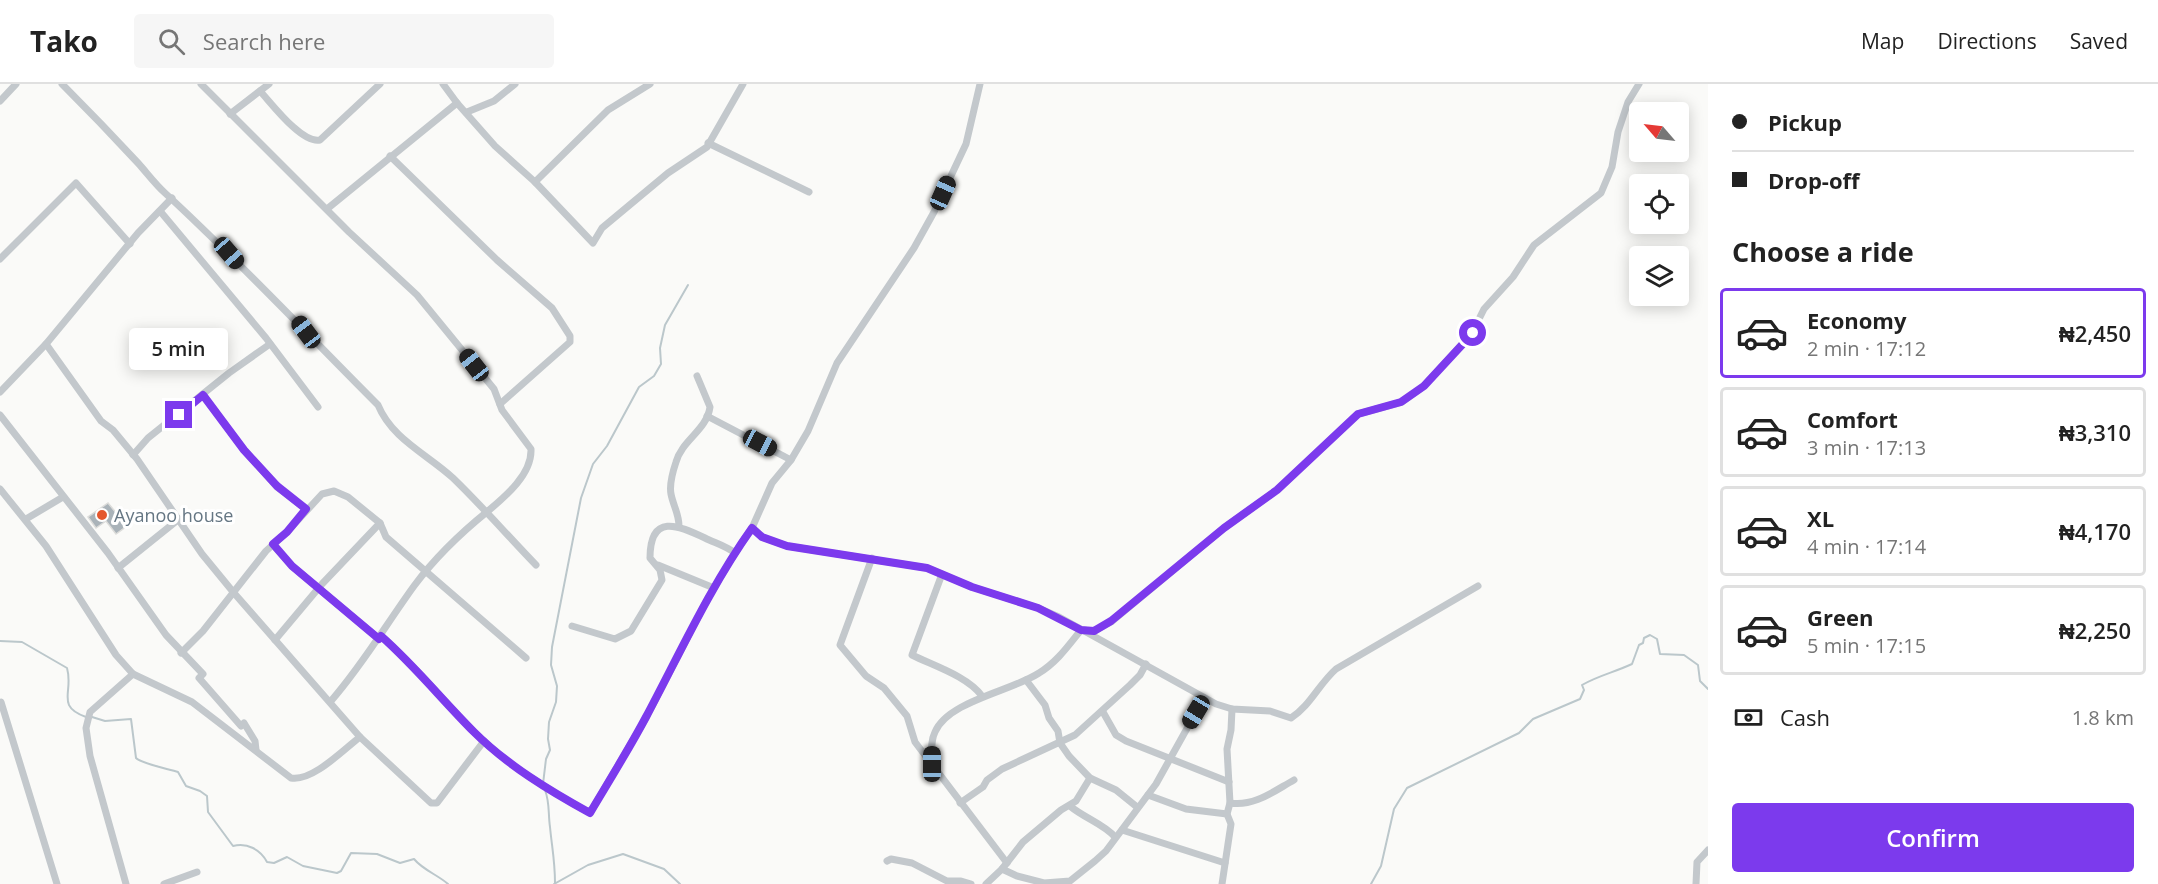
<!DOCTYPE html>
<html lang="en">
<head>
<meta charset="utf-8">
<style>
	:root { --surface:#fff; --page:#f6f6f6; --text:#222; --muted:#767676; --line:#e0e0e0; --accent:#7c3aed }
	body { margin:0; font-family:"Open Sans",sans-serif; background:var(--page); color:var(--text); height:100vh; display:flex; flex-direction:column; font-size:22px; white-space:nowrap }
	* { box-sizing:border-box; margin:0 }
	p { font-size:20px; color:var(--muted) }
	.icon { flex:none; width:33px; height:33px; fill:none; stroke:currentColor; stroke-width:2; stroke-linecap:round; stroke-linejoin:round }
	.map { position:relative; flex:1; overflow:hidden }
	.side { display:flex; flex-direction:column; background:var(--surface); width:450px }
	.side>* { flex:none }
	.hud { display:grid; align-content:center; height:132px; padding:0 24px; background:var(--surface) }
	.needle { width:39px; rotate:298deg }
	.fabs { position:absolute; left:1629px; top:18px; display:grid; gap:12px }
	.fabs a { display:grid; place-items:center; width:60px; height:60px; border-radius:6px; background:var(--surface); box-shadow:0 3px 15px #0003; font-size:30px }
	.end { position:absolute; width:27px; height:27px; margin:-14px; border:8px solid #7c3aed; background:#fff; box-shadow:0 0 0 3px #fff }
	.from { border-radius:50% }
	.bubble { position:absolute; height:42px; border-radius:6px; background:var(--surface); box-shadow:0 3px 15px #0003; font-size:20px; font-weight:600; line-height:42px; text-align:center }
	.car { position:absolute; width:18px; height:36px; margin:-18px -9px; border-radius:8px; box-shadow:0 0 4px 2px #0007; background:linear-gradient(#222 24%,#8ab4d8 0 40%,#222 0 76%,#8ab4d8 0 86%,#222 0) }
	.hud b { display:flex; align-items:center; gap:21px; height:57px; font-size:22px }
	.hud b+b { border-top:2px solid var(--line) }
	.hud i { width:15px; height:15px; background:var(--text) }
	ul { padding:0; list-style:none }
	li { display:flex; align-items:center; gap:18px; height:90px; margin:0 12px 9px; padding:0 12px; border:3px solid var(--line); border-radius:6px }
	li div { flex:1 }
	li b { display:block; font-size:22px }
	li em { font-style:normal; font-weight:600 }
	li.current { border-color:var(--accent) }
	li>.icon { width:54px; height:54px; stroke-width:1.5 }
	h2 { padding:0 24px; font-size:27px; line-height:72px }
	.pay { display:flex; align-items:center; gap:15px; height:66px; padding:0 24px; font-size:22px }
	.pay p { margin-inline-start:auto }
	.action { display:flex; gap:12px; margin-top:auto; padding:12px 24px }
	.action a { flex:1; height:69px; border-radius:6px; background:var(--accent); color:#fff; font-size:24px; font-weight:600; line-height:69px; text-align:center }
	header { display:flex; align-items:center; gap:36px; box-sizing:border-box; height:84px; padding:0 30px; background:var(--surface); border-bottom:2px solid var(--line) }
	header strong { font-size:28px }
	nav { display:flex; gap:33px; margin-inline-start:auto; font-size:21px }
	.search { width:420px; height:54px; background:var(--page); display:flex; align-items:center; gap:15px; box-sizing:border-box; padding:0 21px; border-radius:6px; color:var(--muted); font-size:22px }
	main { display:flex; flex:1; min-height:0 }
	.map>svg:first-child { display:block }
</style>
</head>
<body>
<header>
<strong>Tako</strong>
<div class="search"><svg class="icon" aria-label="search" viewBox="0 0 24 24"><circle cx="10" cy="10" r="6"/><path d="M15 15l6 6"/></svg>Search here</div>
<nav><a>Map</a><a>Directions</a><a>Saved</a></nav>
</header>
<main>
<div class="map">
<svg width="1708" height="800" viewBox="0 0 1708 800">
	<rect width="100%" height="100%" fill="#fafaf8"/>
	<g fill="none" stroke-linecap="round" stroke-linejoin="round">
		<g stroke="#bbc7cb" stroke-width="2">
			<path d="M 0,557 L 22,558 L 67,584 C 74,608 55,622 86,633"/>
			<path d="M 92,633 L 105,637 L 131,635 L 136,674 C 142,680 169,685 178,688 L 186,702 L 200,707 L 207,712 L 208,728 L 233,762 C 247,758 261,766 267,778 L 274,779 L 287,773 L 303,782 L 337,789 L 341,787 L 351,769 L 377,770 L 400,779 L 414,775 C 423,786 438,791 448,800"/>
			<polyline points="543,700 546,675 550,666 548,655 549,638 556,618 557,602 551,581 552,563 581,414 593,380 607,362 639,303 654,292 661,280 660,264 665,241 688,201"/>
			<path d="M 545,706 C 550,719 548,730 550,743 C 552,764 555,777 555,799"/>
			<polyline points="554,800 588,781 623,770 664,785 680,800"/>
			<path d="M 1371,800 L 1381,782 L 1394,725 L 1407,704 L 1519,649 L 1533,635 L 1580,615 L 1584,606 L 1582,601 C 1597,592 1615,588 1632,580 L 1639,561 L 1643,559 L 1644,554 L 1650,551 L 1657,555 L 1660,570 L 1684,571 L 1698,581 L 1700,597 L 1708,605"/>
		</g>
	</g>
	<polygon fill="#aab3b9" stroke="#dcdcda" stroke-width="1.5" points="108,419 127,442 116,450 106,437 96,444 88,433"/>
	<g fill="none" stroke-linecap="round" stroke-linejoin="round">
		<g stroke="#c3c8cc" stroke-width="7">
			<path d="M 62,0 C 88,26 113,52 138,79 C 147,89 155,100 165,109 C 239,177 307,250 378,321 C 392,355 427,370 453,394 C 482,422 508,452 536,481"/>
			<path d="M 201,0 L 349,148 L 417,211 L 494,305 L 502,326 L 531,365 C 532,390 506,412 488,427 C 462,448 434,475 414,502 C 385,542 364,579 331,617"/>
			<polyline points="443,0 457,19 495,62 535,98 593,159 602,144 668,89 707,63 743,0"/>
			<path d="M 260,7 C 272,20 302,60 320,56 L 380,0"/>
			<polyline points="0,17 16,0"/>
			<polyline points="467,28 494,17 515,0"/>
			<polyline points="230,30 269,0"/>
			<polyline points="708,59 809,108"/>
			<polyline points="390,72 497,176 552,224 570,252 570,258 500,320"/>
			<polyline points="535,98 608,26 650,0"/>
			<polyline points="327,125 457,19"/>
			<polyline points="160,127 266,254 318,323"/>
			<polyline points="0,175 76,99 130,160"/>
			<polyline points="46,260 101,337 113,346 137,375 202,470 234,509 360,653 431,719 437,719 484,657"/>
			<polyline points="0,308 46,260 138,149 172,114"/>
			<polyline points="203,311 244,366 277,403 306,425"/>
			<polyline points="0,331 108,469 166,551 203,590 199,594 241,642 244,639 255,657 256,666"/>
			<polyline points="707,332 791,376"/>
			<polyline points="133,371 148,354 229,289 270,260"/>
			<path d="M 0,405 L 46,462 L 116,571 L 133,590 L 192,618 L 291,694 C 312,698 343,666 360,653"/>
			<polyline points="26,435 63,413"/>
			<path d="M 679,442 C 679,430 673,421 671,410 C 669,400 673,387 676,378 C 682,356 707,346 710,323 L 697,292"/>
			<path d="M 752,444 L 762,453 L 787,462 L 927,484 L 972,503 L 1038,524 L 1059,533 L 1216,620 L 1232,625 L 1270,627 L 1291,634 C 1310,622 1319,600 1336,585 L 1478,502"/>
			<polyline points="273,461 292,482 379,555"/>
			<polyline points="872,474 840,561 866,592 884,604 907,632 915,658 1007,779"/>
			<polyline points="658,481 714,504"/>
			<polyline points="118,484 179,435"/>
			<path d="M 942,490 L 912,571 C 934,582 967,592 982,612"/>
			<path d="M 572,542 L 615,555 L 631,547 L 662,496 L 660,486 L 650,474 C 650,429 678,441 705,454 C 715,459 726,462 735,469"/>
			<path d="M 381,552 C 415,581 442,616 474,648 C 507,681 550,707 590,729 L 646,634 L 708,514 L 735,469 L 752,444 L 772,399 L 791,376 L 808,347 L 837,279 L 914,164 L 934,128 L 966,60 L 980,0"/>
			<polyline points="275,556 322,500 380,439"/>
			<polyline points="181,569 203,547 266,467 287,448 322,410 334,407 348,413 380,439 386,453 526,574"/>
			<polyline points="1026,596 1045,621 1049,634 1058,647 1060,659 1069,672 1090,694 1116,706 1137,723"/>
			<polyline points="1,618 57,800"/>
			<polyline points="1103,628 1116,651 1126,657 1229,698"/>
			<path d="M 932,680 C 932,669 930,658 935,648 C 948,617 1012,607 1039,589 C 1057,578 1068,562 1081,546 L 1094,547 L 1111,538 L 1224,444 L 1277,406 L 1358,330 L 1402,318 L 1424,302 L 1472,249 L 1484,225 L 1513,193 L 1534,161 L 1601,109 L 1612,83 L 1618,48 L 1628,18 L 1639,0"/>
			<polyline points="1148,711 1186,725 1227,730"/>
			<polyline points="960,719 983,703 987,696 1002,685 1075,651 1130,601 1140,591 1146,580"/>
			<path d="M 1230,719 C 1254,723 1274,707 1294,696"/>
			<path d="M 1070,722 C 1084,734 1104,740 1115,753"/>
			<polyline points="1122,746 1225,779"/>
			<polyline points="887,777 891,775 912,779 947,797 961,797 971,800"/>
			<polyline points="1002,785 1017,792 1044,799 1070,797 1095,777 1106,767 1156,700 1204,614"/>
			<polyline points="126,800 90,672 86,644 90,628 133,590"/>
			<polyline points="164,800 197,788"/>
			<polyline points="986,800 1002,785 1023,758 1061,726 1076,717 1090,694"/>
			<polyline points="1222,800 1231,740 1227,730 1230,719 1227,665 1231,646 1232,625"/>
			<polyline points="1696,800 1697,778 1708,766"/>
		</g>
	</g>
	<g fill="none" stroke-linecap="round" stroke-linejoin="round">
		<path stroke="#7c3aed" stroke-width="8" d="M 179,331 L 203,311 L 244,366 L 277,402 L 306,425 L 287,448 L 273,460 L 292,482 L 379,555 L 381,552 C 415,582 442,616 474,648 C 507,681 550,707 590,729 C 609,697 629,665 646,633 C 680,569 710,503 752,444 L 762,453 L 787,462 L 927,484 L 972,503 L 1038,524 L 1081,546 L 1094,547 L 1111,537 L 1224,444 L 1277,406 L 1358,330 L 1401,318 L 1424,302 L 1473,249"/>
	</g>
	<circle fill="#e4572e" stroke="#fff" stroke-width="2" cx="102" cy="431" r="6"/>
	<g text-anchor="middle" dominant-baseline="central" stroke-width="6" stroke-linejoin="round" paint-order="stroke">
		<g font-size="18" fill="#657683" stroke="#fff" text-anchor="start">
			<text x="114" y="431">Ayanoo house</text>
		</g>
	</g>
</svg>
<div class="fabs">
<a><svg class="needle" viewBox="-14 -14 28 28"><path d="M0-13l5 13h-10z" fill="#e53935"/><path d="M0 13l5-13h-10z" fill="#767676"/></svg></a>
<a><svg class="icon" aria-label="locate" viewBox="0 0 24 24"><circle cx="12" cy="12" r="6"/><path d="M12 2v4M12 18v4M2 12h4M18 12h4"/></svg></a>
<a><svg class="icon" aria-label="layers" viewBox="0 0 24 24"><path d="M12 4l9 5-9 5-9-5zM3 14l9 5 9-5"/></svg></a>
</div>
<i class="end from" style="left:1473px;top:249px"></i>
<i class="end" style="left:179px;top:331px"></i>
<div class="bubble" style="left:129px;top:244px;width:99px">5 min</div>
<i class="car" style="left:943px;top:109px;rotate:24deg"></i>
<i class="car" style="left:229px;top:169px;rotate:139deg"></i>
<i class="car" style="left:306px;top:248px;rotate:323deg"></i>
<i class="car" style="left:474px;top:281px;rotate:322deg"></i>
<i class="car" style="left:760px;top:359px;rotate:118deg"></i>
<i class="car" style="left:1196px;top:628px;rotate:211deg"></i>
<i class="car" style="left:932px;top:680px;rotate:0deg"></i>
</div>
<section class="side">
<div class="hud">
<b><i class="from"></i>Pickup</b>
<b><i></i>Drop-off</b>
</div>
<h2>Choose a ride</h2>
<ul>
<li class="current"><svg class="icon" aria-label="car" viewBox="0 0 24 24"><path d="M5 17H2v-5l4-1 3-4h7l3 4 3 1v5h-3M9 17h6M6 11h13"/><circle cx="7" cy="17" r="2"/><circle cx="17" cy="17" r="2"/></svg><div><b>Economy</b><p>2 min · 17:12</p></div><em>₦2,450</em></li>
<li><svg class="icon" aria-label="car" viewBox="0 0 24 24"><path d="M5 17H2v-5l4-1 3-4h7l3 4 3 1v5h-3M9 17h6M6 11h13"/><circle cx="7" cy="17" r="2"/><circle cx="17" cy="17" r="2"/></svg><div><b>Comfort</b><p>3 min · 17:13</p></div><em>₦3,310</em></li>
<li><svg class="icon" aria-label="car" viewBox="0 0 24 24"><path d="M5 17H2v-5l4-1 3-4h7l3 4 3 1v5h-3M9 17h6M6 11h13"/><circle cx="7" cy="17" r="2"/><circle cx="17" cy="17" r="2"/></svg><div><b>XL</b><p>4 min · 17:14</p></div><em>₦4,170</em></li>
<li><svg class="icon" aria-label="car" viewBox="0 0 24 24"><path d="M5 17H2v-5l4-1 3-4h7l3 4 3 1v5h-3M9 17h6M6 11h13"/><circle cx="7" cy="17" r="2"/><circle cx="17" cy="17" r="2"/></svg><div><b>Green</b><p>5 min · 17:15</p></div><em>₦2,250</em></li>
</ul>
<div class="pay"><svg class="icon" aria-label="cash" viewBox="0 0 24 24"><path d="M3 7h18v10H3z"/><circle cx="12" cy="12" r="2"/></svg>Cash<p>1.8 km</p></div>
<div class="action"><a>Confirm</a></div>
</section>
</main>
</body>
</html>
